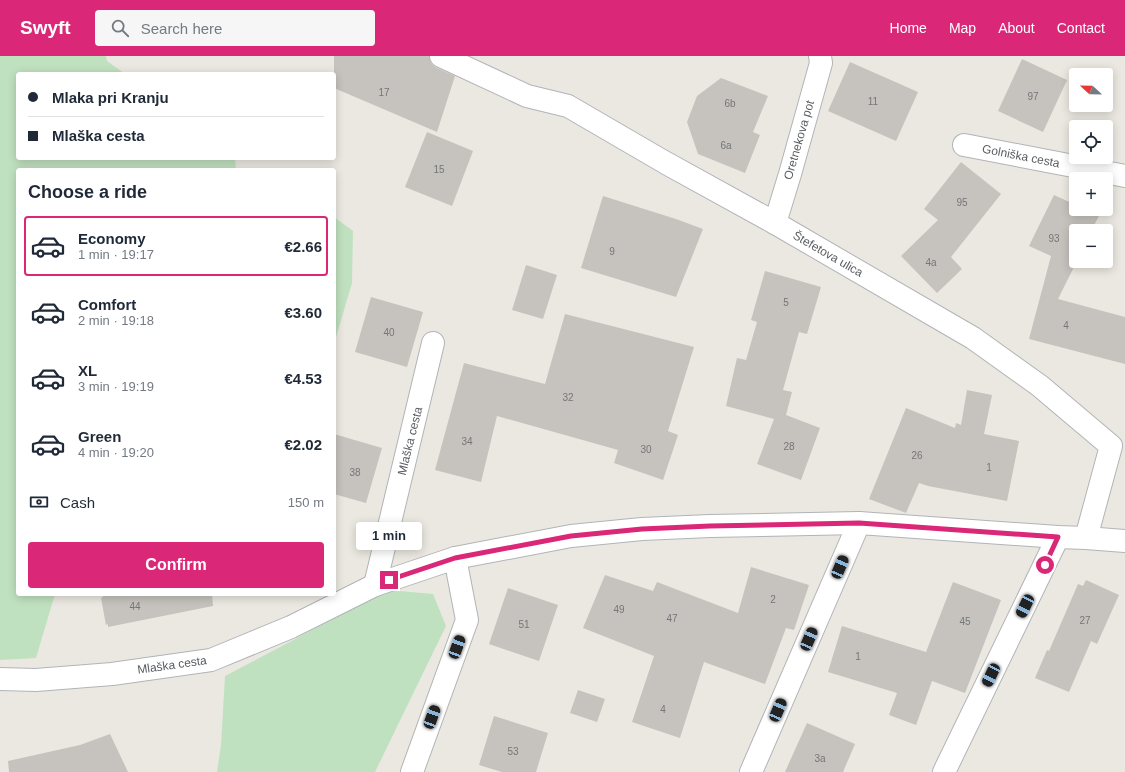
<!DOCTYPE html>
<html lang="en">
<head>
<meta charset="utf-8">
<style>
	:root { --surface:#fff; --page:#f6f6f7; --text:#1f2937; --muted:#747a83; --line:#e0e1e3; --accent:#db2777 }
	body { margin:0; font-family:Arial,sans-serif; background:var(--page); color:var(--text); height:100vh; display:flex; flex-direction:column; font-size:15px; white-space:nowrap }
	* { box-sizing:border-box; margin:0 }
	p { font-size:13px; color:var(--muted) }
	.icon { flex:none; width:22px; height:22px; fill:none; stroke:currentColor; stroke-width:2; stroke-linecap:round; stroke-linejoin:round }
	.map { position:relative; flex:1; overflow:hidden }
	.details { position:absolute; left:16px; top:112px; width:320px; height:428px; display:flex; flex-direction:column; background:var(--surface); border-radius:4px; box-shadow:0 2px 10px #0003 }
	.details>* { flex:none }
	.hud { position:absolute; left:16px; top:16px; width:320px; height:88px; border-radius:4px; box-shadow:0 2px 10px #0003; display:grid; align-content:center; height:88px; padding:0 12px; background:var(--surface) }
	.needle { width:26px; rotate:292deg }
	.tools { position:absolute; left:1069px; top:12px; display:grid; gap:8px }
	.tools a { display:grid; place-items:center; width:44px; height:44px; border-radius:4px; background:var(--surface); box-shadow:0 2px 10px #0003; font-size:20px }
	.end { position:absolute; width:18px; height:18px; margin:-9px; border:5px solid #db2777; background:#fff; box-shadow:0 0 0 2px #fff }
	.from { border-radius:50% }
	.bubble { position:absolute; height:28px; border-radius:4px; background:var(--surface); box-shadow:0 2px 10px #0003; font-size:13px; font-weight:800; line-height:28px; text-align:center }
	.car { position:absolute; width:12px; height:24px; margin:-12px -6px; border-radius:5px; box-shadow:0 0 3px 1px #0007; background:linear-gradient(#222 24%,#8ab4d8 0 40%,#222 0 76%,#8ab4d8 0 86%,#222 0) }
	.hud b { display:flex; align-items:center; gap:14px; height:38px; font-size:15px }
	.hud b+b { border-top:1px solid var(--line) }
	.hud i { width:10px; height:10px; background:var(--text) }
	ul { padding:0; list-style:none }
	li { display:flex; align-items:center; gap:12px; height:60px; margin:0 8px 6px; padding:0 4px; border:2px solid transparent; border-radius:4px }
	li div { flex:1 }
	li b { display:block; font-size:15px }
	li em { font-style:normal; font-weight:800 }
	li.active { border-color:var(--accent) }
	li>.icon { width:36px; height:36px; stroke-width:1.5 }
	h2 { padding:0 12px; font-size:18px; line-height:48px }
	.pay { display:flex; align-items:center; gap:10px; height:44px; padding:0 12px; font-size:15px }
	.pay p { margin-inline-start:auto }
	.button { display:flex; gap:8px; margin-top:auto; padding:8px 12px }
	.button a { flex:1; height:46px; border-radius:4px; background:var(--accent); color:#fff; font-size:16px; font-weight:800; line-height:46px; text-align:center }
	header { display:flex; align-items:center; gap:24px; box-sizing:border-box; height:56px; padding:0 20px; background:var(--accent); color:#fff }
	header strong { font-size:19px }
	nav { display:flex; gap:22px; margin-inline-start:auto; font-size:14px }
	.search { width:280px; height:36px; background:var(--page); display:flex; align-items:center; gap:10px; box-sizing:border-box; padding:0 14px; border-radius:4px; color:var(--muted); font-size:15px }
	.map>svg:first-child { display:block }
</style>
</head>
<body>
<header>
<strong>Swyft</strong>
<div class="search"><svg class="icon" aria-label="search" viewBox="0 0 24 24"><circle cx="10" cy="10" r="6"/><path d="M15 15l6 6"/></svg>Search here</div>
<nav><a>Home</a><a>Map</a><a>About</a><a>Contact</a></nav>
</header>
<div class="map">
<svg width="1125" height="716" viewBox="0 0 1125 716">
	<rect width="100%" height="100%" fill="#ebe8e1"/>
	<g fill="#c0e1bf">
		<polygon points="0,0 106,0 107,5 125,18 18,18 18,102 235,102 236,114 18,114 18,538 55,538 36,602 0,604"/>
		<polygon points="334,161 353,175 352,227 334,288"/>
		<polygon points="388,534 433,538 446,570 375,716 217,716 221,689 225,620"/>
	</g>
	<g fill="#c6c3be">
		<polygon points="334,0 429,0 431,7 435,11 455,20 437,76 334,32"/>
		<polygon points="1022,3 1067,24 1043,76 998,55"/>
		<polygon points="850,6 918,36 896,85 828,55"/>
		<polygon points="721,22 768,40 753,76 760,79 745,117 698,98 687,66 697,40"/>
		<polygon points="427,76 473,95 452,150 405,131"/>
		<polygon points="961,106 1001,138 951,201 962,213 937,237 901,200 938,164 924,153"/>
		<polygon points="1054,139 1076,149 1076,153 1084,153 1099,160 1091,175 1076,175 1077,205 1058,243 1125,261 1125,308 1029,283 1051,200 1029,190"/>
		<polygon points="603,140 676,163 703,173 676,241 581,212"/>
		<polygon points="526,209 557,219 543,263 512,254"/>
		<polygon points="765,215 821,231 807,278 799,276 783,334 792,336 786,359 820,372 801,424 757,408 774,363 726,350 737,302 746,304 757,266 751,264"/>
		<polygon points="371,241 423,256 407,311 355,296"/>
		<polygon points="565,258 694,291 668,375 678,379 663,424 614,407 618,394 497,360 481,426 435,414 464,307 545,328"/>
		<polygon points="967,334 992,339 984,378 1019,385 1007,445 928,430 919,427 906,457 869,443 906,352 955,372 956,367 961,369"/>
		<polygon points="334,378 382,392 366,447 334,438"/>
		<polygon points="751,511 809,529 794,574 786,572 765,628 704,606 680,682 632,666 654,600 583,572 605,519 653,535 657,526 738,557"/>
		<polygon points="1086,524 1119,539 1097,588 1091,585 1069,636 1035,622 1047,594 1049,595 1078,528 1083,530"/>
		<polygon points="953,526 1001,544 965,637 932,625 916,669 889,659 897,637 828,616 842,570 926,596"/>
		<polygon points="508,532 558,549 539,605 489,588"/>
		<polygon points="102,538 212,538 213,550 108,571 108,568 106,569 101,542 103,541"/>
		<polygon points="578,634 605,643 597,666 570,657"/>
		<polygon points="494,660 548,677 536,716 502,716 479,709"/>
		<polygon points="807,667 855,688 843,716 785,716"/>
		<polygon points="110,678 128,716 9,716 8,705 80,689"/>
	</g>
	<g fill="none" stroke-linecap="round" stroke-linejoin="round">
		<defs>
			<g id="minor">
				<polyline points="441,0 527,40 568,50 666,107 775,167 973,282 1040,330 1111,390 1086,482"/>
				<polyline points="964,89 1125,120"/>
				<polyline points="775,167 790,118 821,7 820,0"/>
				<polyline points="375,529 433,287"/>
				<polyline points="0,623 36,624 112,618 211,604 291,571 375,529 455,502 571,480 642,473 710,470 859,467 1058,481 1086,482 1125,485"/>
				<polyline points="412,716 467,564 455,502"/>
				<polyline points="751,716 859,467"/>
				<polyline points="944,716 1058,481"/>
			</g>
		</defs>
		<use href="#minor" stroke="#b1b4b7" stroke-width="24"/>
		<use href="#minor" stroke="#fff" stroke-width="22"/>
	</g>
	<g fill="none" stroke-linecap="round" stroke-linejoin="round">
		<polyline stroke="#db2777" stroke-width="5" points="389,524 455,502 571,480 642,473 710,470 859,467 1058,481 1045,509"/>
	</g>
	<g text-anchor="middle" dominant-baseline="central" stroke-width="3" stroke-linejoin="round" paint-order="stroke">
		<g font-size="10" fill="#747678">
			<text x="384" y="36">17</text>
			<text x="1033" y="40">97</text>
			<text x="873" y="45">11</text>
			<text x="730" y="47">6b</text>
			<text x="726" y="89">6a</text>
			<text x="439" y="113">15</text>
			<text x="962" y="146">95</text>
			<text x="1054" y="182">93</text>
			<text x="612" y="195">9</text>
			<text x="931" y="206">4a</text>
			<text x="786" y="246">5</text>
			<text x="1066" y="269">4</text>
			<text x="389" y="276">40</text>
			<text x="568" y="341">32</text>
			<text x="467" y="385">34</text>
			<text x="789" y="390">28</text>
			<text x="646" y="393">30</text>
			<text x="917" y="399">26</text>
			<text x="989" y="411">1</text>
			<text x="355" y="416">38</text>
			<text x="773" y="543">2</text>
			<text x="135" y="550">44</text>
			<text x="619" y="553">49</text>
			<text x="672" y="562">47</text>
			<text x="1085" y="564">27</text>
			<text x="965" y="565">45</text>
			<text x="524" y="568">51</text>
			<text x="858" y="600">1</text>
			<text x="663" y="653">4</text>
			<text x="513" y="695">53</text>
			<text x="820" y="702">3a</text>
		</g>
		<g font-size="12" fill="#595d60" stroke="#fff">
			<text transform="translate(799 84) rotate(-74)">Oretnekova pot</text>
			<text transform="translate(1021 100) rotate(11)">Golniška cesta</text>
			<text transform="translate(828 198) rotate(30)">Štefetova ulica</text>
			<text transform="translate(410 385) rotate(-76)">Mlaška cesta</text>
			<text transform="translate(172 609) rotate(-8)">Mlaška cesta</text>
		</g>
	</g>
</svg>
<div class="tools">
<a><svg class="needle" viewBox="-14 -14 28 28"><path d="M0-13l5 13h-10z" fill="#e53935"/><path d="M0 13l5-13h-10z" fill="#747a83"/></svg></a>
<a><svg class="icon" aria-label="locate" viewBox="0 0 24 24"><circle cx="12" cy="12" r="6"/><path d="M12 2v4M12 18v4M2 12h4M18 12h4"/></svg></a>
<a>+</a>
<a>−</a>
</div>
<i class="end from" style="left:1045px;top:509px"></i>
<i class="end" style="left:389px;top:524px"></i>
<div class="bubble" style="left:356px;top:466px;width:66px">1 min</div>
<i class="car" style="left:840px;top:511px;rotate:23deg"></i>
<i class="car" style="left:1025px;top:550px;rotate:206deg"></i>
<i class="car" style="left:809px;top:583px;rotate:23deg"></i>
<i class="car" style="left:457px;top:591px;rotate:20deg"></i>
<i class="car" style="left:991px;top:619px;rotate:206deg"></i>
<i class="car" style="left:778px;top:654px;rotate:23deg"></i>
<i class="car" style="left:432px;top:661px;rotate:20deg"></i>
<div class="hud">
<b><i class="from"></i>Mlaka pri Kranju</b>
<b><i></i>Mlaška cesta</b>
</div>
<section class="details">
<h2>Choose a ride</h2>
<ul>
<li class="active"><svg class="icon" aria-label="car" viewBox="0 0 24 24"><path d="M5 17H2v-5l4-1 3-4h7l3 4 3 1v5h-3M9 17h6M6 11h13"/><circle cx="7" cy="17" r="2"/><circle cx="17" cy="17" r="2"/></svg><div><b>Economy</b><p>1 min · 19:17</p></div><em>€2.66</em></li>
<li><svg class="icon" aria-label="car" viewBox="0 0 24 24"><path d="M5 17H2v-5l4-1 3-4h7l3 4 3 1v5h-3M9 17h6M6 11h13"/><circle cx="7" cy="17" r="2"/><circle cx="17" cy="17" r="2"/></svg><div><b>Comfort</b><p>2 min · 19:18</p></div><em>€3.60</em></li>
<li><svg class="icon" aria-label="car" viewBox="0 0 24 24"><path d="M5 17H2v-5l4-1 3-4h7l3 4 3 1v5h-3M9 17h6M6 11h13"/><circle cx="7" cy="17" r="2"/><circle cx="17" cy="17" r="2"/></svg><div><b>XL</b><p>3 min · 19:19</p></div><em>€4.53</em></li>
<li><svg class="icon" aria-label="car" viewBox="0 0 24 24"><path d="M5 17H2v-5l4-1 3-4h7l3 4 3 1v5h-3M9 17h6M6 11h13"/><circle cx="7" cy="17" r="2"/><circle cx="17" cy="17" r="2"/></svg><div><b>Green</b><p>4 min · 19:20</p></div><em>€2.02</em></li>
</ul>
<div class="pay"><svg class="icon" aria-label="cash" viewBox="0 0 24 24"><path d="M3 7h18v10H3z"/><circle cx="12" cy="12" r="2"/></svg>Cash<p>150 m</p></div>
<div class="button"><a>Confirm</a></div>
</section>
</div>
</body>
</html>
